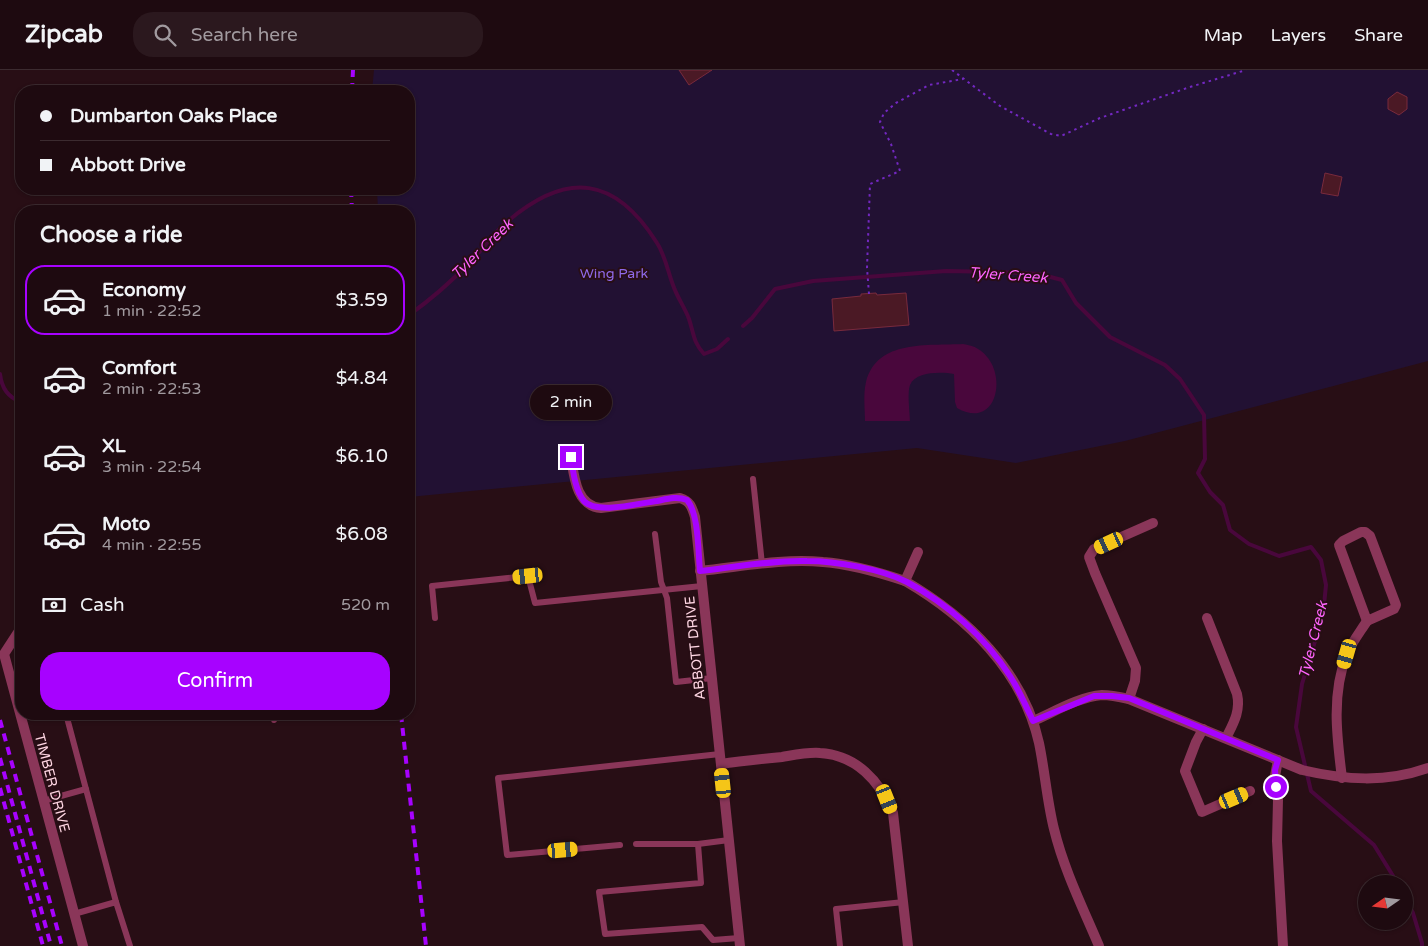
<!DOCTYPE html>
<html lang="en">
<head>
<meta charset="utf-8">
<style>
	:root { --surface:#1e0a10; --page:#2b181e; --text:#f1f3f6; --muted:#a19a9f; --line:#3c2b30; --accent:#a702ff }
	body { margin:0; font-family:"Varela Round",sans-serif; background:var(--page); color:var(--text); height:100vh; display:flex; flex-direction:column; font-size:19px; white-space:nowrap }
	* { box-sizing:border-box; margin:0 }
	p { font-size:16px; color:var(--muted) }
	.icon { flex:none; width:28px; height:28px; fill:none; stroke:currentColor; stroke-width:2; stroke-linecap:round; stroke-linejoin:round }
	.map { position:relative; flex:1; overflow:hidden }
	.side { position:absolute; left:15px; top:135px; width:400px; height:515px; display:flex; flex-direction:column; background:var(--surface); border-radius:20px; box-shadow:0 1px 4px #0004,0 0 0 1px var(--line) }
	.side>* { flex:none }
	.hud { position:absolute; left:15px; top:15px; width:400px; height:110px; border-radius:20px; box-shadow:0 1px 4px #0004,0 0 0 1px var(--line); display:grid; align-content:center; height:110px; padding:0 25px; background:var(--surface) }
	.needle { width:32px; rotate:256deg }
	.buttons { position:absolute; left:1358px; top:805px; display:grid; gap:10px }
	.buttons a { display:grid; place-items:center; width:55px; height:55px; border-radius:50%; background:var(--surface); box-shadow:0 1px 4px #0004,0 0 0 1px var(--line); font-size:25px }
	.end { position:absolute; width:22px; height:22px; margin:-11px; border:6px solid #a702ff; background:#fff; box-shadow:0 0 0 2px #fff }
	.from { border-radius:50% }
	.bubble { position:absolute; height:35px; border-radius:18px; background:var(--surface); box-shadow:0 1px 4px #0004,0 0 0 1px var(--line); font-size:16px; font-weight:600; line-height:35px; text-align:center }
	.car { position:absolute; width:15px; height:30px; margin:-15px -8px; border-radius:6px; box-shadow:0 0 4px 1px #0007; background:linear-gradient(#f5c518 24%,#345 0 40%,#f5c518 0 76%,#345 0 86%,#f5c518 0) }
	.hud b { display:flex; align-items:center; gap:18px; height:48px; font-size:19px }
	.hud b+b { border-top:1px solid var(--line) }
	.hud i { width:12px; height:12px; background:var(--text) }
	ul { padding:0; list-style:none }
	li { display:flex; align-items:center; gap:15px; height:70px; margin:0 10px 8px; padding:0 15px; border:2px solid transparent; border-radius:20px }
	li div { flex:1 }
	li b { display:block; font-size:19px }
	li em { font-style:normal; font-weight:600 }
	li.selected { border-color:var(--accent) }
	li>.icon { width:45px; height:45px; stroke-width:1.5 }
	h2 { padding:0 25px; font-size:22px; line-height:60px }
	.pay { display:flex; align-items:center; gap:12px; height:55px; padding:0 25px; font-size:19px }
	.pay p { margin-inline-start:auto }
	.cta { display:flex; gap:10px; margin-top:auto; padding:10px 25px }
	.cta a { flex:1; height:58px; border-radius:20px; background:var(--accent); color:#fff; font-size:20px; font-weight:600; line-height:58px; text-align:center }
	header { display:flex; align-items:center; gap:30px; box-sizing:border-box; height:70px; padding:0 25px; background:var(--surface); border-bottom:1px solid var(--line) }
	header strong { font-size:24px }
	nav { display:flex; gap:28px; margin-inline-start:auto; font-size:18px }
	.search { width:350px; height:45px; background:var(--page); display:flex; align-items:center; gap:12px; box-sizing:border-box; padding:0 18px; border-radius:20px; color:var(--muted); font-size:19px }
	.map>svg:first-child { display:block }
</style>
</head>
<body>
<header>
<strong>Zipcab</strong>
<div class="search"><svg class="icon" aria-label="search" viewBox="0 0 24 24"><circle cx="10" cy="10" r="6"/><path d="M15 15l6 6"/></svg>Search here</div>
<nav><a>Map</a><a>Layers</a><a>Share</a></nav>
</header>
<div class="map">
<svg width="1428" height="876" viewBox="0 0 1428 876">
	<rect width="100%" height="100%" fill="#280e15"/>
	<polygon fill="#213" points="374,0 1428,0 1428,291 1125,371 1016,393 917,378 409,427 409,141 378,141 377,119 409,119 409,21 372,21"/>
	<path fill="#49073c" d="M 963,274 C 968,275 974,276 978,279 C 1010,298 999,362 957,338 L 955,332 L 954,304 C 942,302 916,301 910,315 C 907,323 910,343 910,351 L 865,351 C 865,339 863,324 866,312 C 877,269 928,276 963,274 Z"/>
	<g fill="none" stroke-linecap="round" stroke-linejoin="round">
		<g stroke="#49073c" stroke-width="4">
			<path d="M 409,245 C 430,230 451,212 469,193 C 483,180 493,163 508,151 C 567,101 615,106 657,173 C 665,185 668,202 673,215 C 677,227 685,238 689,249 C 694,264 693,272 704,284 L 717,279 L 728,269"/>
			<polyline points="743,256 752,248 775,219 813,211 946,201 999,202 1039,204 1062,210 1076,233 1110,267 1165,295 1180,309 1204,345 1205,389 1198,403 1210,422 1223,435 1230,460 1249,474 1279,486 1311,477 1321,490 1326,515 1323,545 1302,614 1296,657 1311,721 1374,775 1398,814"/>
			<path d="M 0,304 C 2,319 8,327 21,332"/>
			<polyline points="1404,826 1413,843 1422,873 1422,876"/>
		</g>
	</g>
	<g fill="#4b1925" stroke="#782a3d">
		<polygon points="679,0 712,0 689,15"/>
		<polygon points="1397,22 1407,27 1407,39 1399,45 1388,39 1388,29"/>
		<polygon points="1325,103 1342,107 1338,126 1321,123"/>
		<polygon points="876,223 877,225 906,223 909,255 834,261 832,229 861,226 861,224"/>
	</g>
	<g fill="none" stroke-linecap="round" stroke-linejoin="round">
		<g stroke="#7328c1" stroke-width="2" stroke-dasharray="2.5 4" stroke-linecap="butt">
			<polyline points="952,0 1000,36 1051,64 1061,66 1100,48 1190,17 1246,0"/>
			<polyline points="869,224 867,198 870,114 900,101 891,74 880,52 884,43 896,33 929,15 963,9"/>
		</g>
		<g stroke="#8a3659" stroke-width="6">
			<polyline points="753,409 762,494"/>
			<polyline points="655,464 661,512 667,528 676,612 712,608"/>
			<polyline points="435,548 432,516 528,506 535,533 702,516"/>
			<polyline points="66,644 116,832"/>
			<polyline points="273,644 274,650"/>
			<polyline points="43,731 86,719"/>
			<polyline points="636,774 698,774 729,770"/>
			<polyline points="698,774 701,813 599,822 605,864 702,857 713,870 739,868"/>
			<polyline points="620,775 507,785 498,708 720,684"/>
			<polyline points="74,844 116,832 130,876"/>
			<polyline points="840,876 836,839 904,832"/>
		</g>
		<g stroke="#8a3659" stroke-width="10">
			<path d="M 571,387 C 574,406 576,436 601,438 L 680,428 C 690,431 692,437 695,447 L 740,876"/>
			<polygon points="1361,462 1365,462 1370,466 1396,535 1394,539 1367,551 1339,475 1343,471"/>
			<path d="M 918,482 L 905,511 C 967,547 1023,601 1039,673 C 1045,702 1047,731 1054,759 C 1064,800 1083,838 1099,876"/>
			<path d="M 700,501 C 740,497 783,488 823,492 C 851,494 878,502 905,511"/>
			<path d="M 1207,548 L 1237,624 C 1241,641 1233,654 1226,668"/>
			<polyline points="19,561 4,584 83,876"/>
			<polyline points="1129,629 1135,611 1136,598 1095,503 1089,487 1094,479 1153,453"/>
			<path d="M 1033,651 C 1054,642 1078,627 1102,625 C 1111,625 1120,627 1129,629 L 1302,700 C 1345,710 1386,713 1428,698"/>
			<polyline points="1203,659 1196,672 1185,701 1202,742 1250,721"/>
			<polyline points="1278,690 1275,706 1278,730 1277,771 1283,876"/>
			<path d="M 721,694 C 741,691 762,689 782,687 C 794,685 808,682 820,683 C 856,685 880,711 893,743 L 908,876"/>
			<path d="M 1342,708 C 1337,668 1331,624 1347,584 C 1352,572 1360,562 1367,551"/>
		</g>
		<g stroke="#a702ff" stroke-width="4" stroke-dasharray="8 6" stroke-linecap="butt">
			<polyline points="352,21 353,0"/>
			<polyline points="351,119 352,141"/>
			<polyline points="401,644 426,876"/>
			<polyline points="0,650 62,876"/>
			<polyline points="0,688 51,876"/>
			<polyline points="0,718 43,876"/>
		</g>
	</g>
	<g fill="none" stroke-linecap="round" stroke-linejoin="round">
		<path stroke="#a702ff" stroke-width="6" d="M 571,387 C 573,401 575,420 584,431 C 596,445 640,433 657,431 C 667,429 677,426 687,430 C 699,444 698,482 700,501 C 735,497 772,490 807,491 C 836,491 881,499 907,512 C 948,534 985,567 1010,606 C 1019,620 1026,636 1033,651 L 1094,626 L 1112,626 L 1129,628 L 1278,690 L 1275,700 L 1276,717"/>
	</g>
	<g text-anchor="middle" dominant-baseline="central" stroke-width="4" stroke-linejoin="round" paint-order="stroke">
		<g font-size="14" fill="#906ae9" stroke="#280e15">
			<text x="614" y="203">Wing Park</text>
		</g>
		<g font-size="14" fill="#ffd6e3" stroke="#280e15">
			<text transform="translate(695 578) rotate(-96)">ABBOTT DRIVE</text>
			<text transform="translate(52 713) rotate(75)">TIMBER DRIVE</text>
		</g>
		<g font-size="15" font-style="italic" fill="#ff64fc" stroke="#280e15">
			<text transform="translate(482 179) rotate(-44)">Tyler Creek</text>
			<text transform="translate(1008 205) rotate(4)">Tyler Creek</text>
			<text transform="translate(1313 570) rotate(-76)">Tyler Creek</text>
		</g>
	</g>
</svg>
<div class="buttons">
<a><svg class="needle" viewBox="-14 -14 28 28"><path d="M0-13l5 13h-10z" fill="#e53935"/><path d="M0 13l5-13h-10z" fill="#a19a9f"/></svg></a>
</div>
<i class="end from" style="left:1276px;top:717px"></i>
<i class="end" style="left:571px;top:387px"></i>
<div class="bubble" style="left:530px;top:315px;width:82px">2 min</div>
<i class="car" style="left:1109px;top:473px;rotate:245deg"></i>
<i class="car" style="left:528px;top:506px;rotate:264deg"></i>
<i class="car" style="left:1347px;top:584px;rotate:196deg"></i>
<i class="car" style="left:723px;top:713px;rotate:354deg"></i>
<i class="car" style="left:1234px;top:728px;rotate:67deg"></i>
<i class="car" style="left:887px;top:729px;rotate:158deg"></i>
<i class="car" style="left:563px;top:780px;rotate:85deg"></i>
<div class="hud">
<b><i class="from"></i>Dumbarton Oaks Place</b>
<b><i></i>Abbott Drive</b>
</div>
<section class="side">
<h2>Choose a ride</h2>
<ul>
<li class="selected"><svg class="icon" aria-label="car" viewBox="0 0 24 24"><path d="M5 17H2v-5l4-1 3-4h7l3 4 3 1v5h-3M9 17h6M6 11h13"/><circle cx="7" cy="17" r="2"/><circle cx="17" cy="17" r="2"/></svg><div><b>Economy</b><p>1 min · 22:52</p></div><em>$3.59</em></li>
<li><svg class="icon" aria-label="car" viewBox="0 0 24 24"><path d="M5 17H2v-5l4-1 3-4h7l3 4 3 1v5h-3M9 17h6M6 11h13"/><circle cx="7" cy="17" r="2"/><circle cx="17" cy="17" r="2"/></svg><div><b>Comfort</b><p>2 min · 22:53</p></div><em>$4.84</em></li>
<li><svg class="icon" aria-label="car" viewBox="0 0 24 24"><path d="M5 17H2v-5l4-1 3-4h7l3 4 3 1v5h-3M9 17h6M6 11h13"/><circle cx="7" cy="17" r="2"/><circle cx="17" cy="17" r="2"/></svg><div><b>XL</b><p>3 min · 22:54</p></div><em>$6.10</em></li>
<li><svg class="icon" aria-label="car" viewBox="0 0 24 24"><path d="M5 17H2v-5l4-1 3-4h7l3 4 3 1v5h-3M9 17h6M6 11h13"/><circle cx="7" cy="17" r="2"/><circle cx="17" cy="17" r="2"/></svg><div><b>Moto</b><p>4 min · 22:55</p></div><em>$6.08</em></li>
</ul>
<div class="pay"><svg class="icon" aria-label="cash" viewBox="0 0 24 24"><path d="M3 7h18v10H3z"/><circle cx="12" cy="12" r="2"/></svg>Cash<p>520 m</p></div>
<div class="cta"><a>Confirm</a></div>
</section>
</div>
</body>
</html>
